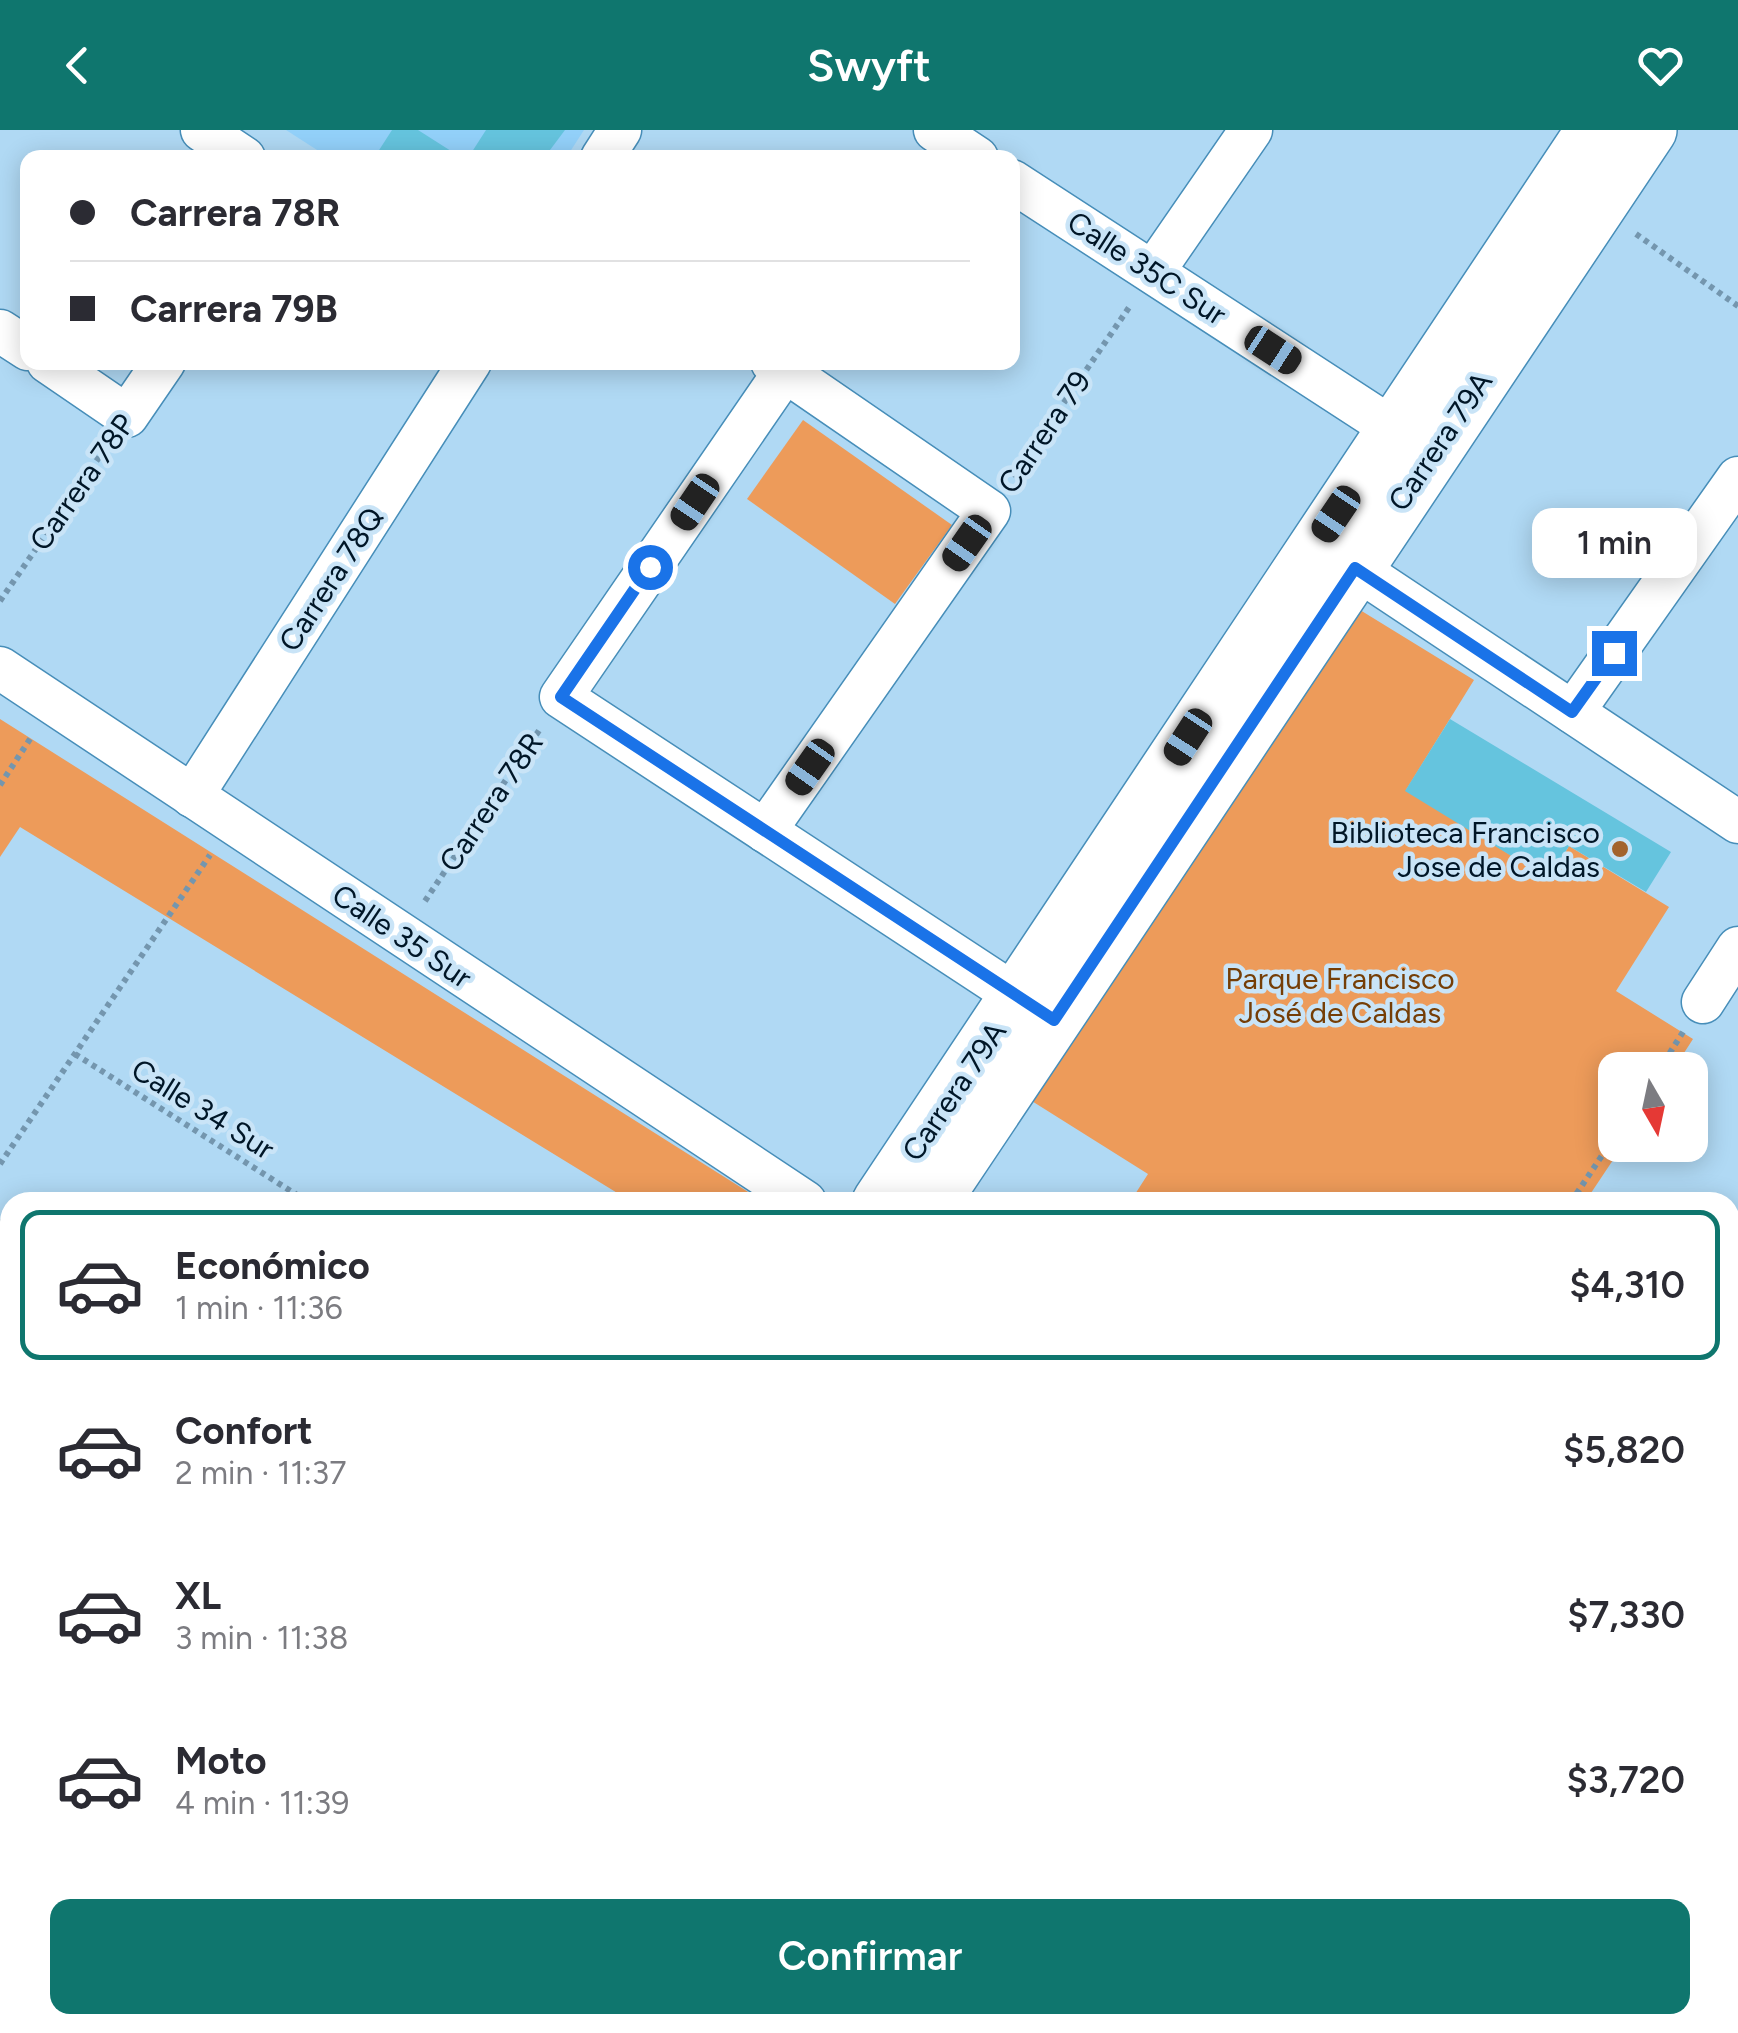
<!DOCTYPE html>
<html lang="es">
<head>
<meta charset="utf-8">
<style>
	:root { --surface:#fff; --page:#f2f2f3; --text:#2b2b33; --muted:#7c7c81; --line:#e1e1e2; --accent:#0f766e }
	body { margin:0; font-family:Figtree,sans-serif; background:var(--page); color:var(--text); height:100vh; display:flex; flex-direction:column; font-size:38px; white-space:nowrap }
	* { box-sizing:border-box; margin:0 }
	p { font-size:32px; color:var(--muted) }
	.icon { flex:none; width:55px; height:55px; fill:none; stroke:currentColor; stroke-width:2; stroke-linecap:round; stroke-linejoin:round }
	.map { position:relative; flex:1; overflow:hidden }
	.details { position:absolute; left:0px; top:1062px; width:1740px; height:842px; display:flex; flex-direction:column; background:var(--surface); border-radius:30px 30px 0 0; box-shadow:0 5px 25px #0003 }
	.details>* { flex:none }
	.hud { position:absolute; left:20px; top:20px; width:1000px; height:220px; border-radius:20px; box-shadow:0 5px 25px #0003; display:grid; align-content:center; height:220px; padding:0 50px; background:var(--surface) }
	.needle { width:65px; rotate:171deg }
	.fabs { position:absolute; left:1598px; top:922px; display:grid; gap:20px }
	.fabs a { display:grid; place-items:center; width:110px; height:110px; border-radius:20px; background:var(--surface); box-shadow:0 5px 25px #0003; font-size:50px }
	.end { position:absolute; width:45px; height:45px; margin:-22px; border:12px solid #1a73e8; background:#fff; box-shadow:0 0 0 5px #fff }
	.from { border-radius:50% }
	.bubble { position:absolute; height:70px; border-radius:20px; background:var(--surface); box-shadow:0 5px 25px #0003; font-size:32px; font-weight:600; line-height:70px; text-align:center }
	.car { position:absolute; width:30px; height:60px; margin:-30px -15px; border-radius:12px; box-shadow:0 0 8px 2px #0007; background:linear-gradient(#222 24%,#8ab4d8 0 40%,#222 0 76%,#8ab4d8 0 86%,#222 0) }
	.hud b { display:flex; align-items:center; gap:35px; height:95px; font-size:38px }
	.hud b+b { border-top:2px solid var(--line) }
	.hud i { width:25px; height:25px; background:var(--text) }
	ul { padding:18px 0 0; list-style:none }
	li { display:flex; align-items:center; gap:30px; height:150px; margin:0 20px 15px; padding:0 30px; border:5px solid transparent; border-radius:20px }
	li div { flex:1 }
	li b { display:block; font-size:38px }
	li em { font-style:normal; font-weight:600 }
	li.on { border-color:var(--accent) }
	li>.icon { width:90px; height:90px; stroke-width:1.5 }
	.button { display:flex; gap:20px; margin-top:auto; padding:20px 50px }
	.button a { flex:1; height:115px; border-radius:20px; background:var(--accent); color:#fff; font-size:40px; font-weight:600; line-height:115px; text-align:center }
	header { display:flex; justify-content:space-between; align-items:center; height:130px; padding:0 50px; background:var(--accent); color:#fff; font-size:45px; font-weight:600 }
	.map>svg:first-child { display:block }
</style>
</head>
<body>
<header><svg class="icon" aria-label="back" viewBox="0 0 24 24"><path d="M15 5l-7 7 7 7"/></svg>Swyft<svg class="icon" aria-label="heart" viewBox="0 0 24 24"><path d="M12 20l-8-8c-3-5 5-10 8-4 3-6 11-1 8 4z"/></svg></header>
<div class="map">
<svg width="1738" height="1903" viewBox="0 0 1738 1903">
	<rect width="100%" height="100%" fill="#b0d9f4"/>
	<polygon fill="#93d1fa" points="286,0 584,0 566,28 328,27"/>
	<g fill="#ed9b5a">
		<polygon points="803,290 952,395 895,474 747,369"/>
		<polygon points="1347,472 1474,550 1406,660 1549,749 1569,716 1669,777 1616,861 1693,909 1673,940 1615,940 1615,1015 1623,1015 1585,1072 1130,1072 1148,1044 1027,968"/>
		<polygon points="0,589 764,1072 632,1072 20,697 0,727"/>
		<polygon points="0,1304 10,1310 10,1429 0,1422"/>
		<polygon points="425,1895 567,1895 578,1903 437,1903"/>
		<polygon points="1459,1895 1687,1895 1683,1903 1563,1903 1552,1896 1547,1903 1474,1903"/>
	</g>
	<g fill="#65c4de">
		<polygon points="392,0 418,0 462,28 374,28"/>
		<polygon points="486,0 565,0 544,28 468,28"/>
		<polygon points="1450,589 1671,722 1646,762 1569,716 1549,749 1405,661"/>
		<polygon points="1738,1845 1738,1903 1703,1903 1707,1895 1730,1895 1730,1858"/>
	</g>
	<g fill="none" stroke-linecap="round" stroke-linejoin="round">
		<defs>
			<g id="street">
				<polyline points="202,0 244,28"/>
				<polyline points="935,0 977,28"/>
				<polyline points="602,28 620,0"/>
				<polyline points="1012,51 1418,315"/>
				<polyline points="1153,142 1251,0"/>
				<polyline points="0,201 28,219"/>
				<polyline points="48,232 127,286 164,232"/>
				<polyline points="785,241 561,567 1041,882"/>
				<polyline points="1330,421 1738,692"/>
				<polyline points="0,538 805,1072"/>
				<polyline points="1573,582 1738,348"/>
				<polyline points="192,666 470,232"/>
				<polyline points="765,701 989,381 772,232"/>
				<polyline points="1703,872 1738,818"/>
				<polyline points="1730,1267 1738,1256"/>
			</g>
			<g id="secondary">
				<polyline points="880,1072 1594,0"/>
				<polyline points="932,1072 1649,0"/>
				<polyline points="0,1704 10,1710"/>
				<polyline points="0,1784 10,1791"/>
				<polyline points="172,1895 184,1903"/>
				<polyline points="297,1895 309,1903"/>
				<polyline points="351,1903 357,1895"/>
			</g>
		</defs>
		<use href="#street" stroke="#478eb9" stroke-width="45"/>
		<use href="#secondary" stroke="#478eb9" stroke-width="58"/>
		<g stroke="#7496ae" stroke-width="6" stroke-dasharray="5 5" stroke-linecap="butt">
			<polyline points="1636,104 1738,176"/>
			<polyline points="1013,347 1130,176"/>
			<polyline points="0,471 104,320"/>
			<polyline points="0,655 32,606"/>
			<polyline points="425,771 540,599"/>
			<polyline points="75,924 308,1072"/>
			<polyline points="1659,940 1683,902"/>
			<polyline points="0,1034 210,725"/>
			<polyline points="1571,1072 1615,1006"/>
			<polyline points="0,1090 10,1097"/>
			<polyline points="0,1304 10,1310"/>
			<polyline points="1730,1516 1738,1521"/>
			<polyline points="1730,1737 1738,1742"/>
			<polyline points="1730,1825 1738,1812"/>
			<polyline points="1616,1895 1629,1903"/>
			<polyline points="82,1903 88,1895"/>
			<polyline points="1020,1903 1026,1895"/>
			<polyline points="1566,1903 1571,1895"/>
			<polyline points="1683,1903 1687,1895"/>
		</g>
		<use href="#street" stroke="#fff" stroke-width="42"/>
		<use href="#secondary" stroke="#fff" stroke-width="55"/>
	</g>
	<g fill="none" stroke-linecap="round" stroke-linejoin="round">
		<polyline stroke="#1a73e8" stroke-width="12" points="650,437 561,567 1054,890 1355,438 1572,582 1614,523"/>
	</g>
	<circle fill="#a3632d" stroke="#c9e4f7" stroke-width="4" cx="1620" cy="719" r="10"/>
	<g text-anchor="middle" dominant-baseline="central" stroke-width="9" stroke-linejoin="round" paint-order="stroke">
		<g font-size="30" fill="#001627" stroke="#c9e4f7">
			<text transform="translate(1147 138) rotate(33)">Calle 35C Sur</text>
			<text transform="translate(1044 302) rotate(-56)">Carrera 79</text>
			<text transform="translate(1440 311) rotate(-56)">Carrera 79A</text>
			<text transform="translate(82 352) rotate(-55)">Carrera 78P</text>
			<text transform="translate(331 449) rotate(-57)">Carrera 78Q</text>
			<text transform="translate(491 672) rotate(-56)">Carrera 78R</text>
			<text transform="translate(402 806) rotate(34)">Calle 35 Sur</text>
			<text transform="translate(954 961) rotate(-56)">Carrera 79A</text>
			<text transform="translate(203 979) rotate(32)">Calle 34 Sur</text>
		</g>
		<g font-size="30" fill="#001627" stroke="#c9e4f7" text-anchor="end">
			<text x="1600" y="702">Biblioteca Francisco<tspan x="1600" dy="34">Jose de Caldas</tspan></text>
		</g>
		<g font-size="30" fill="#753e06" stroke="#c9e4f7">
			<text x="1340" y="848">Parque Francisco<tspan x="1340" dy="34">José de Caldas</tspan></text>
		</g>
	</g>
</svg>
<div class="fabs">
<a><svg class="needle" viewBox="-14 -14 28 28"><path d="M0-13l5 13h-10z" fill="#e53935"/><path d="M0 13l5-13h-10z" fill="#7c7c81"/></svg></a>
</div>
<i class="end from" style="left:650px;top:437px"></i>
<i class="end" style="left:1614px;top:523px"></i>
<div class="bubble" style="left:1532px;top:378px;width:165px">1 min</div>
<i class="car" style="left:1273px;top:220px;rotate:123deg"></i>
<i class="car" style="left:695px;top:372px;rotate:214deg"></i>
<i class="car" style="left:1336px;top:384px;rotate:214deg"></i>
<i class="car" style="left:967px;top:413px;rotate:215deg"></i>
<i class="car" style="left:1188px;top:607px;rotate:213deg"></i>
<i class="car" style="left:810px;top:637px;rotate:215deg"></i>
<div class="hud">
<b><i class="from"></i>Carrera 78R</b>
<b><i></i>Carrera 79B</b>
</div>
<section class="details">
<ul>
<li class="on"><svg class="icon" aria-label="car" viewBox="0 0 24 24"><path d="M5 17H2v-5l4-1 3-4h7l3 4 3 1v5h-3M9 17h6M6 11h13"/><circle cx="7" cy="17" r="2"/><circle cx="17" cy="17" r="2"/></svg><div><b>Económico</b><p>1 min · 11:36</p></div><em>$4,310</em></li>
<li><svg class="icon" aria-label="car" viewBox="0 0 24 24"><path d="M5 17H2v-5l4-1 3-4h7l3 4 3 1v5h-3M9 17h6M6 11h13"/><circle cx="7" cy="17" r="2"/><circle cx="17" cy="17" r="2"/></svg><div><b>Confort</b><p>2 min · 11:37</p></div><em>$5,820</em></li>
<li><svg class="icon" aria-label="car" viewBox="0 0 24 24"><path d="M5 17H2v-5l4-1 3-4h7l3 4 3 1v5h-3M9 17h6M6 11h13"/><circle cx="7" cy="17" r="2"/><circle cx="17" cy="17" r="2"/></svg><div><b>XL</b><p>3 min · 11:38</p></div><em>$7,330</em></li>
<li><svg class="icon" aria-label="car" viewBox="0 0 24 24"><path d="M5 17H2v-5l4-1 3-4h7l3 4 3 1v5h-3M9 17h6M6 11h13"/><circle cx="7" cy="17" r="2"/><circle cx="17" cy="17" r="2"/></svg><div><b>Moto</b><p>4 min · 11:39</p></div><em>$3,720</em></li>
</ul>
<div class="button"><a>Confirmar</a></div>
</section>
</div>
</body>
</html>
